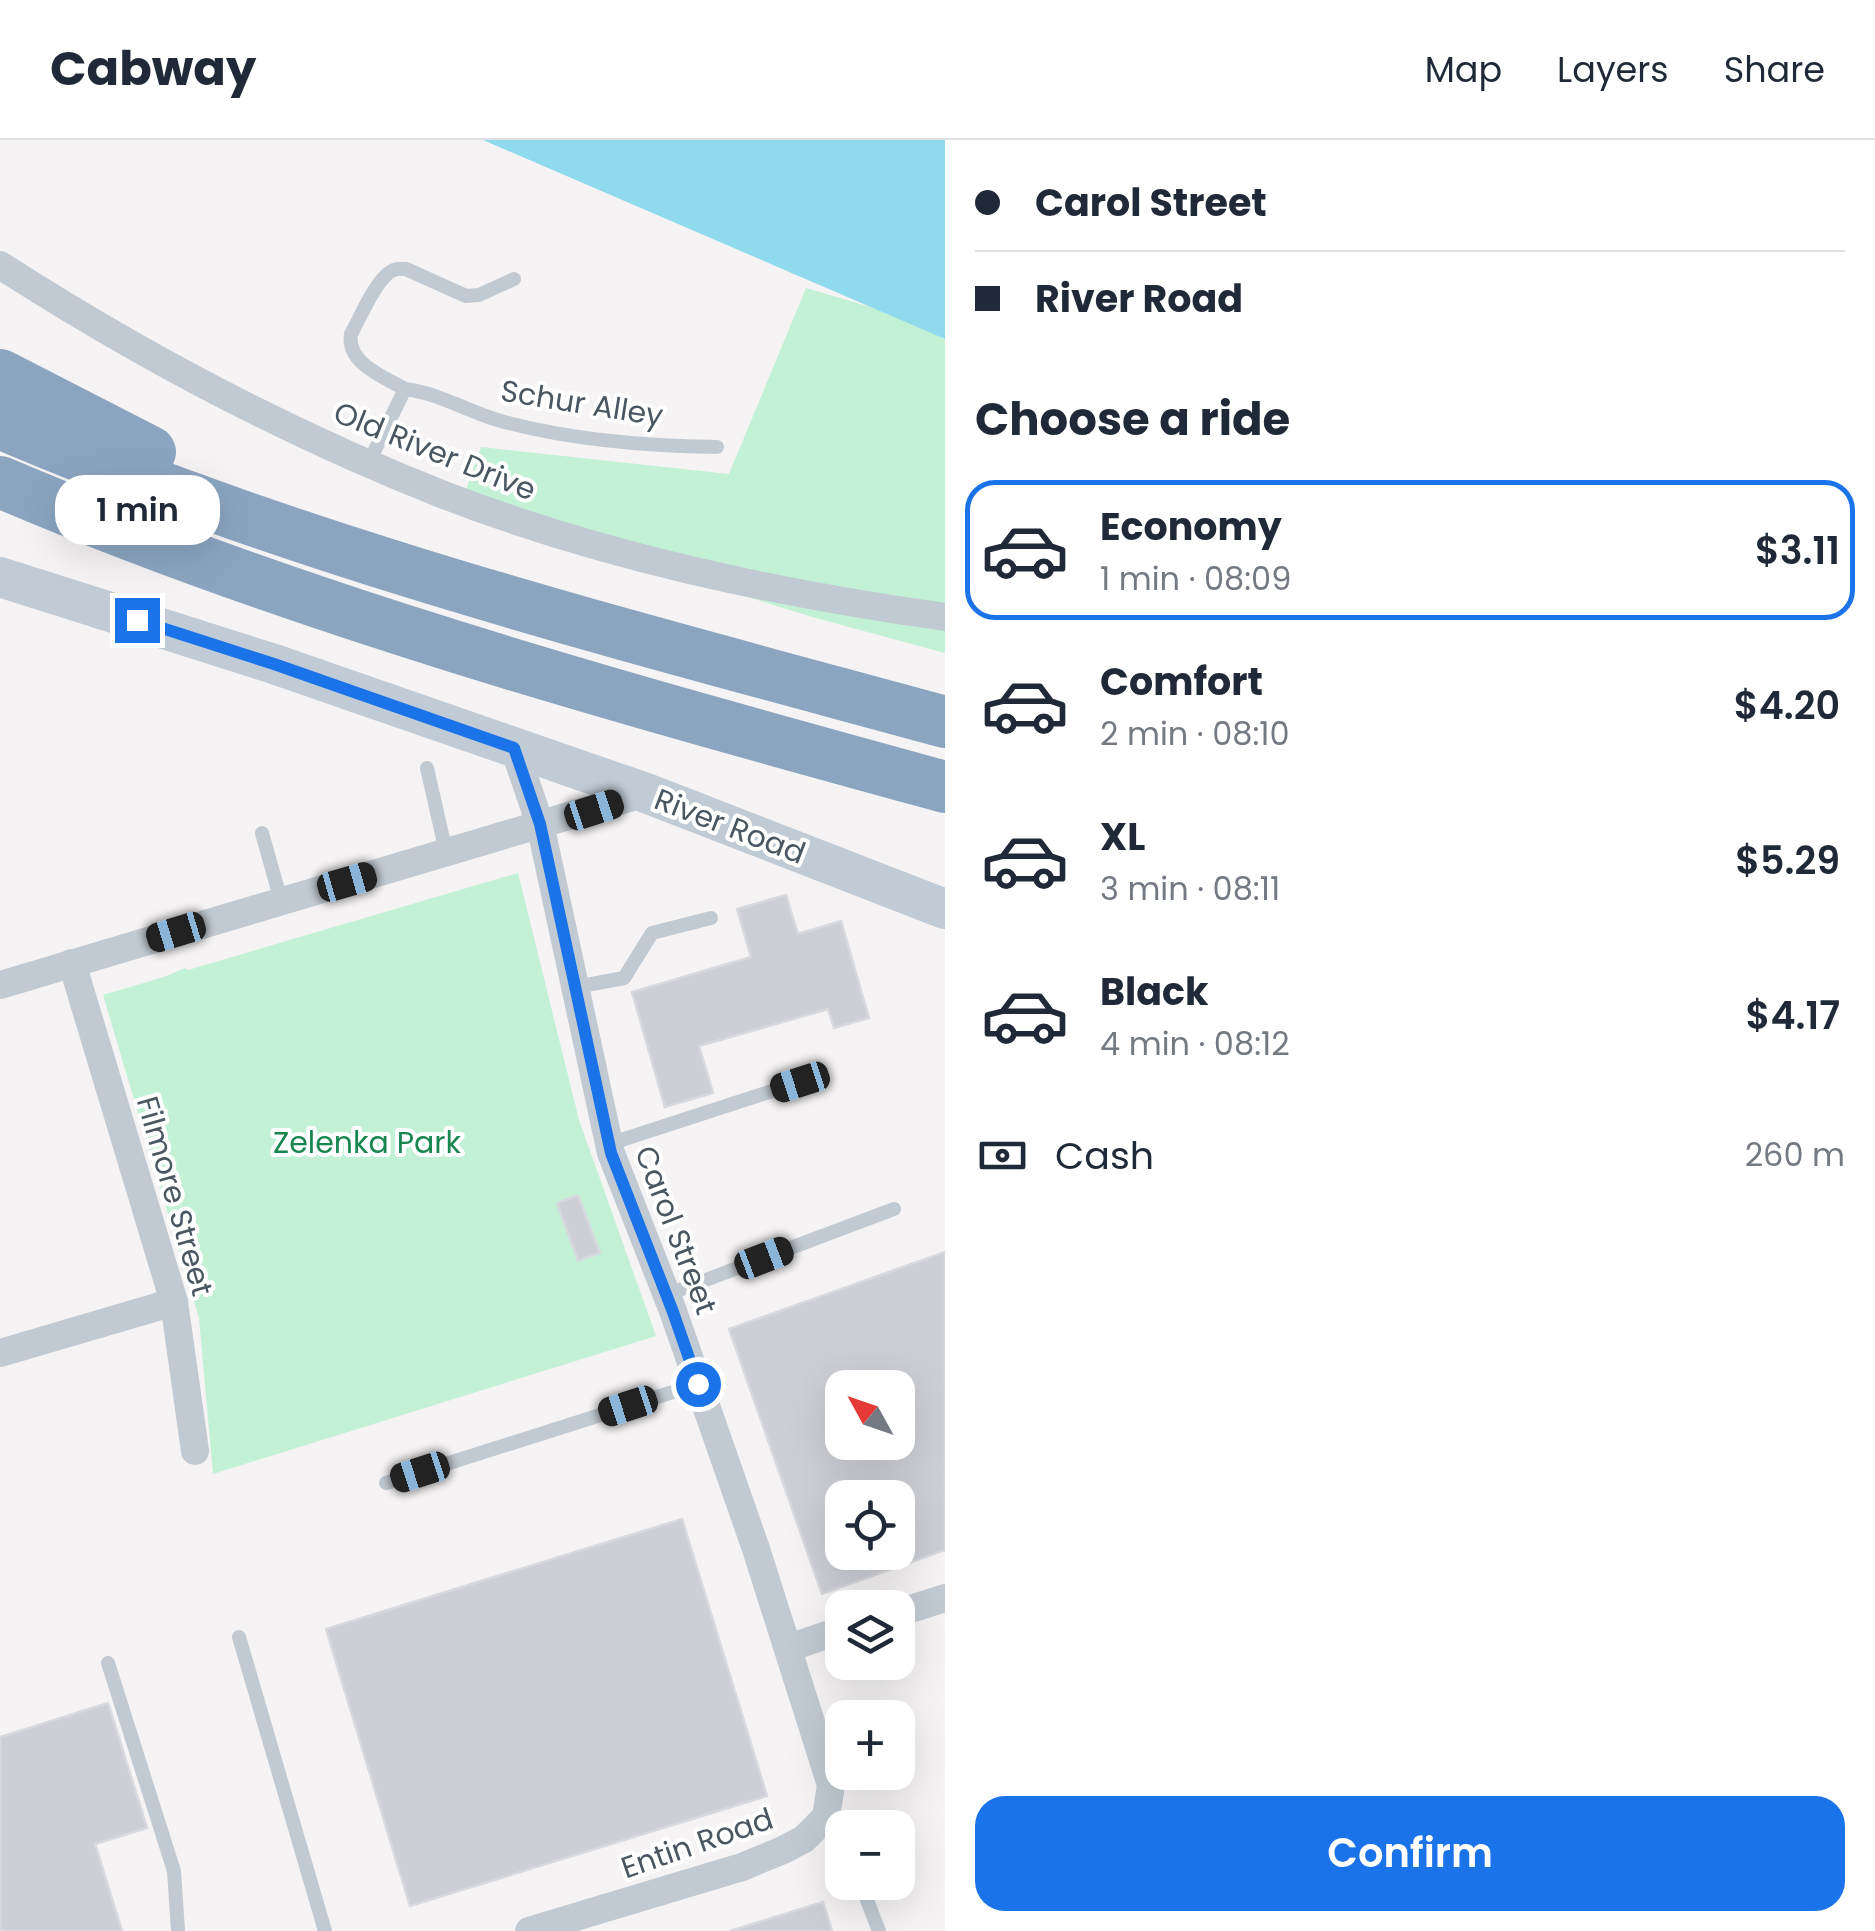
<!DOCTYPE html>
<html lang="en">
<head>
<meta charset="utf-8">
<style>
	:root { --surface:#fff; --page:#f6f6f7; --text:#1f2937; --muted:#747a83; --line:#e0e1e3; --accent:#1a73e8 }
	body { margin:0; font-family:Poppins,sans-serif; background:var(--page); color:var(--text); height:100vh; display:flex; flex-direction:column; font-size:38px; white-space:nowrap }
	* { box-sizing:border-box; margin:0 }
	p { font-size:32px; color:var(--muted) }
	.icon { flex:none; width:55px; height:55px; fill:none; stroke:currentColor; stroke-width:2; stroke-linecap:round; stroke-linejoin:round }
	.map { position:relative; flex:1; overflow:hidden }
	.drawer { display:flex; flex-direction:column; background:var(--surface); width:930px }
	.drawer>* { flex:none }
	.hud { display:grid; align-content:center; height:220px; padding:0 30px; background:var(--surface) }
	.needle { width:65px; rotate:310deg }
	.buttons { position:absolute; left:825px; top:1230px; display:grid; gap:20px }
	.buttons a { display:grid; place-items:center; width:90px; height:90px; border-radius:20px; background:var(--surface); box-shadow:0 10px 40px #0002; font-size:50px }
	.end { position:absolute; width:45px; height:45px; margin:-22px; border:12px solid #1a73e8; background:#fff; box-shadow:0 0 0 5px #fff }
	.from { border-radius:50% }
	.bubble { position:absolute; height:70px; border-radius:30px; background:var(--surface); box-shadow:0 10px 40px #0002; font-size:32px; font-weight:600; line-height:70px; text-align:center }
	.car { position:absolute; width:30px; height:60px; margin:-30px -15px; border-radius:12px; box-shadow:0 0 8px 2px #0007; background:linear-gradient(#222 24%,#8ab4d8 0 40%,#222 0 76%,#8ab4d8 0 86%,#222 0) }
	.hud b { display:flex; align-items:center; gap:35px; height:95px; font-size:38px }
	.hud b+b { border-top:2px solid var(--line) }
	.hud i { width:25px; height:25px; background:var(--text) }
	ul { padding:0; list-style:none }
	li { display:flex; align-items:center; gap:30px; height:140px; margin:0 20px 15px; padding:0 10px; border:5px solid transparent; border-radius:30px }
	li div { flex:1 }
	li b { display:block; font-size:38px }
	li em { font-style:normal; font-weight:600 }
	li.selected { border-color:var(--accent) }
	li>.icon { width:90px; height:90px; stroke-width:1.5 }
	h2 { padding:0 30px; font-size:45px; line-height:120px }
	.pay { display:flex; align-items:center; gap:25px; height:110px; padding:0 30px; font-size:38px }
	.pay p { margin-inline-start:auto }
	.action { display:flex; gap:20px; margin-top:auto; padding:20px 30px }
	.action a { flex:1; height:115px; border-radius:30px; background:var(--accent); color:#fff; font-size:40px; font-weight:600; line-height:115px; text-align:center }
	header { display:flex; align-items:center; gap:60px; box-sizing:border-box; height:140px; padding:0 50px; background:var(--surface); border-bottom:2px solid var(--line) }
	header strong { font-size:48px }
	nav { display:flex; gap:55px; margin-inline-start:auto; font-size:35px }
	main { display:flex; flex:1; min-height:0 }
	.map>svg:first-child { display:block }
</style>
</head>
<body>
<header>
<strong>Cabway</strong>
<nav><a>Map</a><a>Layers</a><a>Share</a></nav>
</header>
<main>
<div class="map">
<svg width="945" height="1791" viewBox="0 0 945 1791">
	<rect width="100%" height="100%" fill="#f5f3f3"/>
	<g fill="#c3f1d5">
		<polygon points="806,148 945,189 945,513 812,477 460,367 481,307 729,334"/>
		<polygon points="518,733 579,980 656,1196 213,1334 199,1178 103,855 164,837 185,828 188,830"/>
	</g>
	<polygon fill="#90daee" points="483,0 945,0 945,199"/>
	<g fill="#cdcfd5" stroke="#d7d9de" stroke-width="2.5" fill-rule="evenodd">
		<polygon points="786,755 798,794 841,781 869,878 834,888 828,869 699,906 713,953 665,967 632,852 751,817 737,769"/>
		<polygon points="578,1055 600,1113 578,1121 557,1063"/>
		<path d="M 945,1112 L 945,1410 L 822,1454 L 729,1189 ZM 842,1248 L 898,1248 L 898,1302 L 842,1302 ZM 842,1358 L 898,1358 L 898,1412 L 842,1412 Z"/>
		<polygon points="682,1379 767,1656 410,1766 326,1489"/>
		<polygon points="108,1563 147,1688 95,1704 122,1791 0,1791 0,1597"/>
		<polygon points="823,1762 832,1791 730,1791"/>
	</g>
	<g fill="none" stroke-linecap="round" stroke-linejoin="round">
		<g stroke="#c1cad2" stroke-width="14">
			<path d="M 405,249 C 384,237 346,223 351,194 C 360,178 375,142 390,132 C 397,128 399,129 406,129 L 466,156 L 479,155 L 514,139"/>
			<path d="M 368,324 L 405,249 C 439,253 468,272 501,281 C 570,300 645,306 717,307"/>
			<polyline points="427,628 446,712"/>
			<polyline points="262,693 281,761"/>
			<polyline points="576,847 624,838 652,793 711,778"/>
			<polyline points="609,1004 800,942"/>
			<polyline points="666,1155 894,1069"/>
			<polyline points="386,1343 698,1244"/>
			<polyline points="239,1497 325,1791"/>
			<polyline points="108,1523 174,1731 178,1791"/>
			<polyline points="830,1667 842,1697"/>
			<polyline points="860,1742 879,1791"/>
		</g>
		<g stroke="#c1cad2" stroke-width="28">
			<path d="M 0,125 C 140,215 289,294 444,355 C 605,417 775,453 945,477"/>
			<polyline points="514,608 540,684 611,1013 673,1171 756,1409 831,1645 826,1677 804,1699 783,1710 742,1727 529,1791"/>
			<polyline points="72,823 174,1162 195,1311"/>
			<polyline points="0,845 646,653"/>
			<polyline points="0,1213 174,1162"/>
			<polyline points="898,1473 945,1458"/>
			<polyline points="788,1508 842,1490"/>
		</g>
		<polyline stroke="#c1cbd6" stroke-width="40" points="0,437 274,524 646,653 945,769"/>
		<g stroke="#8ba5c1" stroke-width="52">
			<polyline points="0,235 150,312"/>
			<path d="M 0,283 C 305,414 626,495 945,582"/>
			<path d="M 0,342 C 305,472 625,559 945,647"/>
		</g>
	</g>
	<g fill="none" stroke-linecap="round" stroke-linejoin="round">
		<polyline stroke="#1a73e8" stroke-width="12" points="137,480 274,524 514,608 540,684 611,1013 673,1172 698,1244"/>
	</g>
	<g text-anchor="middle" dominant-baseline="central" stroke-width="8" stroke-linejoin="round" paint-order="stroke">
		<g font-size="30" fill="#4a5661" stroke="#fff">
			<text transform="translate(582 263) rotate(9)">Schur Alley</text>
			<text transform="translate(435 311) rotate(22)">Old River Drive</text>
			<text transform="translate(730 686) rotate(21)">River Road</text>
			<text transform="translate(175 1056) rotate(74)">Filmore Street</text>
			<text transform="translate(676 1090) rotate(69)">Carol Street</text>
			<text transform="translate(697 1703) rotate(-19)">Entin Road</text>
		</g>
		<g font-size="30" fill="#17864f" stroke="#fff">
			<text x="367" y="1002">Zelenka Park</text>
		</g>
	</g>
</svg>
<div class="buttons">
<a><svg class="needle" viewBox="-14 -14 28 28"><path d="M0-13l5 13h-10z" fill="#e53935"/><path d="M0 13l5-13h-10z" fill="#747a83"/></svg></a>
<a><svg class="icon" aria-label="locate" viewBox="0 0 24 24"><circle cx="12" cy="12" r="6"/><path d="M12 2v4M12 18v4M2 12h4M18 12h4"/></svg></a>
<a><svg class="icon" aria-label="layers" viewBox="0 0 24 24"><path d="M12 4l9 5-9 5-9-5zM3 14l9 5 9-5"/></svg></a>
<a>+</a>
<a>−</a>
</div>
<i class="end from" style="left:698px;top:1244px"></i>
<i class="end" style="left:137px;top:480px"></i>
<div class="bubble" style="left:55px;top:335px;width:165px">1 min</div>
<i class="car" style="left:594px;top:670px;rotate:72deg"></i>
<i class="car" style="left:347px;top:742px;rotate:74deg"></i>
<i class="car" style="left:176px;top:792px;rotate:253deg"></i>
<i class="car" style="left:800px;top:942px;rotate:252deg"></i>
<i class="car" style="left:764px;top:1118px;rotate:69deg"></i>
<i class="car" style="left:628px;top:1266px;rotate:252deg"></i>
<i class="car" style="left:420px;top:1332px;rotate:252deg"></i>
</div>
<section class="drawer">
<div class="hud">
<b><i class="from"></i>Carol Street</b>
<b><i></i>River Road</b>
</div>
<h2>Choose a ride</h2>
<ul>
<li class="selected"><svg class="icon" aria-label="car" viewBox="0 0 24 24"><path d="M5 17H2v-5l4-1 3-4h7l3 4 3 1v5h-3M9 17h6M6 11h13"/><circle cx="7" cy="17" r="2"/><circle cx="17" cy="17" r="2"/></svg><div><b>Economy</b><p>1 min · 08:09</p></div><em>$3.11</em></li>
<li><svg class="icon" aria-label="car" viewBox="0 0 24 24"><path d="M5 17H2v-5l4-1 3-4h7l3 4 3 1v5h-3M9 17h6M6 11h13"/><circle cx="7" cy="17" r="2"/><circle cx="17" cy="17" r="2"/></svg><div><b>Comfort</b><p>2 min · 08:10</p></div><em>$4.20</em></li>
<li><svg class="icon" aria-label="car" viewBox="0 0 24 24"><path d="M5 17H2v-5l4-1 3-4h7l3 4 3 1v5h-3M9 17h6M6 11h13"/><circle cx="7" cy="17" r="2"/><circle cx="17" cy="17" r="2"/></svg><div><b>XL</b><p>3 min · 08:11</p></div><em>$5.29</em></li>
<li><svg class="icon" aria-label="car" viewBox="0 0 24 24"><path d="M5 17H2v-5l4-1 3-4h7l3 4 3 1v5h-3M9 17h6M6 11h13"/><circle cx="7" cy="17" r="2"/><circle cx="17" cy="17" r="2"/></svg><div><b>Black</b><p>4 min · 08:12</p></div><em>$4.17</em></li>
</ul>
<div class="pay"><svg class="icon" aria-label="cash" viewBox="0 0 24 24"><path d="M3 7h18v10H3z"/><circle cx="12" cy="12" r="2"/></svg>Cash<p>260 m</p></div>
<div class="action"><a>Confirm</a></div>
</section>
</main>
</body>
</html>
